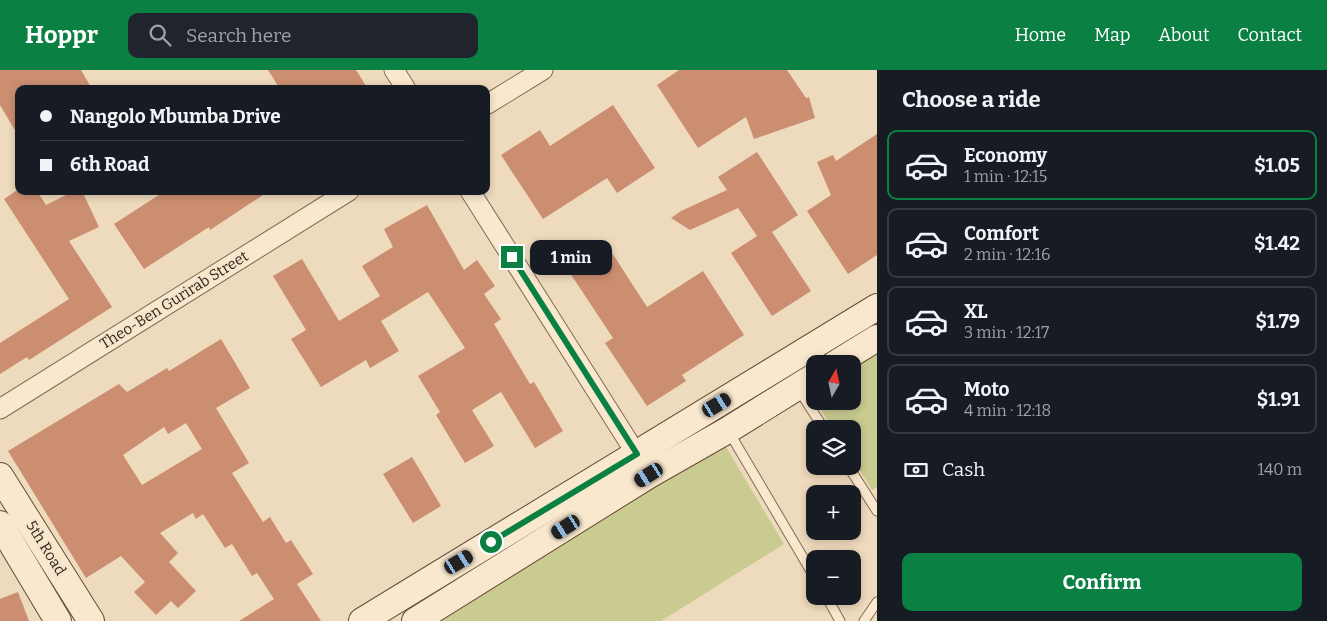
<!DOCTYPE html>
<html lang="en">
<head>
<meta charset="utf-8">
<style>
	:root { --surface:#171b24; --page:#20242c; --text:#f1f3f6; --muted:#9ea1a6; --line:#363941; --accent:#0b8043 }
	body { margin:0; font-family:Bitter,serif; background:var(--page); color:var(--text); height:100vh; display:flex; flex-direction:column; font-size:19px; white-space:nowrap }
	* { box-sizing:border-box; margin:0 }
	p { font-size:16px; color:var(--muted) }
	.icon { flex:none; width:28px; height:28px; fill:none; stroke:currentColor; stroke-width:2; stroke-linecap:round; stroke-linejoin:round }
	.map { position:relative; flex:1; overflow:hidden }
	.sheet { display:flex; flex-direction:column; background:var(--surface); width:450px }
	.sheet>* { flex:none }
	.hud { position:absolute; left:15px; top:15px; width:475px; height:110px; border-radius:10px; box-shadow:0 2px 8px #0003; display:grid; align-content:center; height:110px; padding:0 25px; background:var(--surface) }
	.needle { width:32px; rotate:9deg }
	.controls { position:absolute; left:806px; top:285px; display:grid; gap:10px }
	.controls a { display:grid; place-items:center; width:55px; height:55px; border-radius:10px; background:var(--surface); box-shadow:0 2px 8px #0003; font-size:25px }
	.end { position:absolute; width:22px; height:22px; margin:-11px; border:6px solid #0b8043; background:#fff; box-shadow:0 0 0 2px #fff }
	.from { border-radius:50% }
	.bubble { position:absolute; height:35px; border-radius:10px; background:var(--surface); box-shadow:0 2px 8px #0003; font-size:16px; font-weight:700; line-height:35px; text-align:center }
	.car { position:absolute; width:15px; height:30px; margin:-15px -8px; border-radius:6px; box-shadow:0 0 4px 1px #0007; background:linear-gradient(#222 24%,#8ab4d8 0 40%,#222 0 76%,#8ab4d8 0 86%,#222 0) }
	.hud b { display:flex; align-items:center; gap:18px; height:48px; font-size:19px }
	.hud b+b { border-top:1px solid var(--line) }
	.hud i { width:12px; height:12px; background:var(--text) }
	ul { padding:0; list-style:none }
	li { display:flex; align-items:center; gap:15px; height:70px; margin:0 10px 8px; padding:0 15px; border:2px solid var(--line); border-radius:10px }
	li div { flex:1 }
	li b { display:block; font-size:19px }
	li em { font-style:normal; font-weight:700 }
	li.selected { border-color:var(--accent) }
	li>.icon { width:45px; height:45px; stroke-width:1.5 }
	h2 { padding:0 25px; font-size:22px; line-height:60px }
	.pay { display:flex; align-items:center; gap:12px; height:55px; padding:0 25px; font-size:19px }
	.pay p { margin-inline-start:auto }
	.primary-button { display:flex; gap:10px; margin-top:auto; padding:10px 25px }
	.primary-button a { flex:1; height:58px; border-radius:10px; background:var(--accent); color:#fff; font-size:20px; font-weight:700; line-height:58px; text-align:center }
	header { display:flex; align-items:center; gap:30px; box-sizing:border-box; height:70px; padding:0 25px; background:var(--accent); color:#fff }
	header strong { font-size:24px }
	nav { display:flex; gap:28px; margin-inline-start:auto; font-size:18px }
	.search { width:350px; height:45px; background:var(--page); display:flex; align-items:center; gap:12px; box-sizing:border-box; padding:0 18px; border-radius:10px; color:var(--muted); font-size:19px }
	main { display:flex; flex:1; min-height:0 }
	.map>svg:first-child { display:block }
</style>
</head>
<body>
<header>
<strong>Hoppr</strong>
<div class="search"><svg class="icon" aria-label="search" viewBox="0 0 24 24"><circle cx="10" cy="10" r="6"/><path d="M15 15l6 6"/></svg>Search here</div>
<nav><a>Home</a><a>Map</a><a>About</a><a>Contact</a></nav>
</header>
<main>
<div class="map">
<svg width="877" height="551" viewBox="0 0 877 551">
	<rect width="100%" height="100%" fill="#eedabc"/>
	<g fill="#cacb90">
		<polygon points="877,279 877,417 872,420 853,389 852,359 833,359 816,331 852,331 853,294"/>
		<polygon points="723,372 784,474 661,551 442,551"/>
	</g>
	<g fill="#cc8e71" fill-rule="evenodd">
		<polygon points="0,0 81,0 92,19 19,19 19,67 0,35"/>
		<polygon points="268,0 356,0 368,19 280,19"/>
		<polygon points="679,0 787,0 806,28 809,27 815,48 754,69 746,47 698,78 657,15"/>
		<polygon points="613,35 655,98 617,123 607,108 543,149 501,85 540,60 550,76"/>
		<polygon points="877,64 877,185 848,204 807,141 831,125 817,92 833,85 836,91"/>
		<polygon points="757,82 798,145 772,162 811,221 772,246 731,183 757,166 738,138 690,160 671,148 681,141 727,120 718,107"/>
		<polygon points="16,121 37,121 46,135 74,121 82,121 99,157 69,171 112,237 29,290 27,287 0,304 0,273 69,229 4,129"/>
		<polygon points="165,121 269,121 210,160 209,157 144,199 114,154"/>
		<polygon points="427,135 464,200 477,190 495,216 484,224 501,249 494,254 530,314 534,312 563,361 535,378 501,322 472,340 494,376 465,393 436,345 440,342 418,306 465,278 428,222 381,251 399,281 370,298 366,290 321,317 291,269 306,260 273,206 302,189 339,251 380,226 362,196 393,177 384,159"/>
		<polygon points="605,172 647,237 703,201 744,265 682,305 686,311 647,336 605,273 613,268 566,197"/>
		<path d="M 221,269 L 250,318 L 216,338 L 249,393 L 232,403 L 263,452 L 270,447 L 286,473 L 291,470 L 313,504 L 297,514 L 321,551 L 239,551 L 274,529 L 257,503 L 252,506 L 232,474 L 225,478 L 203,444 L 196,449 L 193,443 L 160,463 L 178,483 L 169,492 L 196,521 L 178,538 L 171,531 L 156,545 L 134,522 L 145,512 L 121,486 L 86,508 L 8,381 L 119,314 L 127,322 L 167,298 L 169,301 ZM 186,353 L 202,379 L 142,415 L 123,385 L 164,357 L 168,364 Z"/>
		<polygon points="412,387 441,436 413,453 383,404"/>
		<polygon points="18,522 29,551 0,551 0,529"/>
	</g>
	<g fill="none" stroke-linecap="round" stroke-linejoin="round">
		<defs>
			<g id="lane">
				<polyline points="799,320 824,359"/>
				<polyline points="729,362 815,508"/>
				<polyline points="848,396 877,441"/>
				<polyline points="826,526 840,551"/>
				<polyline points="864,551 877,532"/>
			</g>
			<g id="street">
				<polyline points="394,0 406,19"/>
				<polyline points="486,35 543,0"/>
				<polyline points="470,121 642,393"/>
				<polyline points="0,339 349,121"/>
			</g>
			<g id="secondary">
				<polyline points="835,294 877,268"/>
				<polyline points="0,406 91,551"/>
				<polyline points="0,454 58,551"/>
				<polyline points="362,551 877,237"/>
				<polyline points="415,551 649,405 728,360 815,306"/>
			</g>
		</defs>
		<use href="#lane" stroke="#856a55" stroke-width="11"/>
		<use href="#street" stroke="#856a55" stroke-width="21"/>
		<use href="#secondary" stroke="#664b39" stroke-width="28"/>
		<use href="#lane" stroke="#f9e8ce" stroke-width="9"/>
		<use href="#street" stroke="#f9e8ce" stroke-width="19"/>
		<use href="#secondary" stroke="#f9e8ce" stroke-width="26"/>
	</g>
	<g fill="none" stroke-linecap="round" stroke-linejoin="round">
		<polyline stroke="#0b8043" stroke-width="6" points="491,472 637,384 512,187"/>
	</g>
	<g text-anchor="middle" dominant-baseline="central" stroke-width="4.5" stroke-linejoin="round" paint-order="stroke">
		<g font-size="15" fill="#34241b" stroke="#f5e5cb">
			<text transform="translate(174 230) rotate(-32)">Theo-Ben Gurirab Street</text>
			<text transform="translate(46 478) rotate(58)">5th Road</text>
		</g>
	</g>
</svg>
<div class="controls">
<a><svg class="needle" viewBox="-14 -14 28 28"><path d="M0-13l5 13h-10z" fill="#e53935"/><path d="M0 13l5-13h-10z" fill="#9ea1a6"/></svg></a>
<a><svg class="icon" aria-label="layers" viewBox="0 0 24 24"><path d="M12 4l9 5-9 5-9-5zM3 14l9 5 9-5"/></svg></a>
<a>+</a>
<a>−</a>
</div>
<i class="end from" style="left:491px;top:472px"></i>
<i class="end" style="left:512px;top:187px"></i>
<div class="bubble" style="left:530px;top:170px;width:82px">1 min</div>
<i class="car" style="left:717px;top:335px;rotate:59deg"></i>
<i class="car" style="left:649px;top:405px;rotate:238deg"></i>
<i class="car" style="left:566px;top:457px;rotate:238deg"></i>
<i class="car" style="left:459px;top:492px;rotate:59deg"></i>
<div class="hud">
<b><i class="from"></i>Nangolo Mbumba Drive</b>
<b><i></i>6th Road</b>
</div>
</div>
<section class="sheet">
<h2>Choose a ride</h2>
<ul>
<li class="selected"><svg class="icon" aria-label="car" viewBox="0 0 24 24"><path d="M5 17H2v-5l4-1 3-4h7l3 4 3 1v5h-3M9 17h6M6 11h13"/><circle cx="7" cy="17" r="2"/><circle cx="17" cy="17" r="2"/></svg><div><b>Economy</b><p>1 min · 12:15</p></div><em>$1.05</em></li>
<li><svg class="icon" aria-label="car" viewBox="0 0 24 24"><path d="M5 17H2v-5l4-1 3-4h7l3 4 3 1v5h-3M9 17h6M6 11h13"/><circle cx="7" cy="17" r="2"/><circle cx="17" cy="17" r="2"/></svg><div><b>Comfort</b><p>2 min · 12:16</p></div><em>$1.42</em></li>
<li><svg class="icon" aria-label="car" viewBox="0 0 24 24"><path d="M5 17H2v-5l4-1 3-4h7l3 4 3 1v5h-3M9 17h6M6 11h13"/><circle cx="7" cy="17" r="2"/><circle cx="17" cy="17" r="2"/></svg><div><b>XL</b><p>3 min · 12:17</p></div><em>$1.79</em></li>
<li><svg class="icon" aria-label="car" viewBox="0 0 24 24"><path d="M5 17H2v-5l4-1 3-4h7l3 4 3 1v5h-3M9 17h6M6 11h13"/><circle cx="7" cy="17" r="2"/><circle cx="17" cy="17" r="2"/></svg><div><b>Moto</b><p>4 min · 12:18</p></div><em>$1.91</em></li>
</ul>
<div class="pay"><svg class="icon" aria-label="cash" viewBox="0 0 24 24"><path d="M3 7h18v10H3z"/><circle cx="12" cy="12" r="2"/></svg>Cash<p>140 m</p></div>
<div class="primary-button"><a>Confirm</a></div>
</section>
</main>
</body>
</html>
